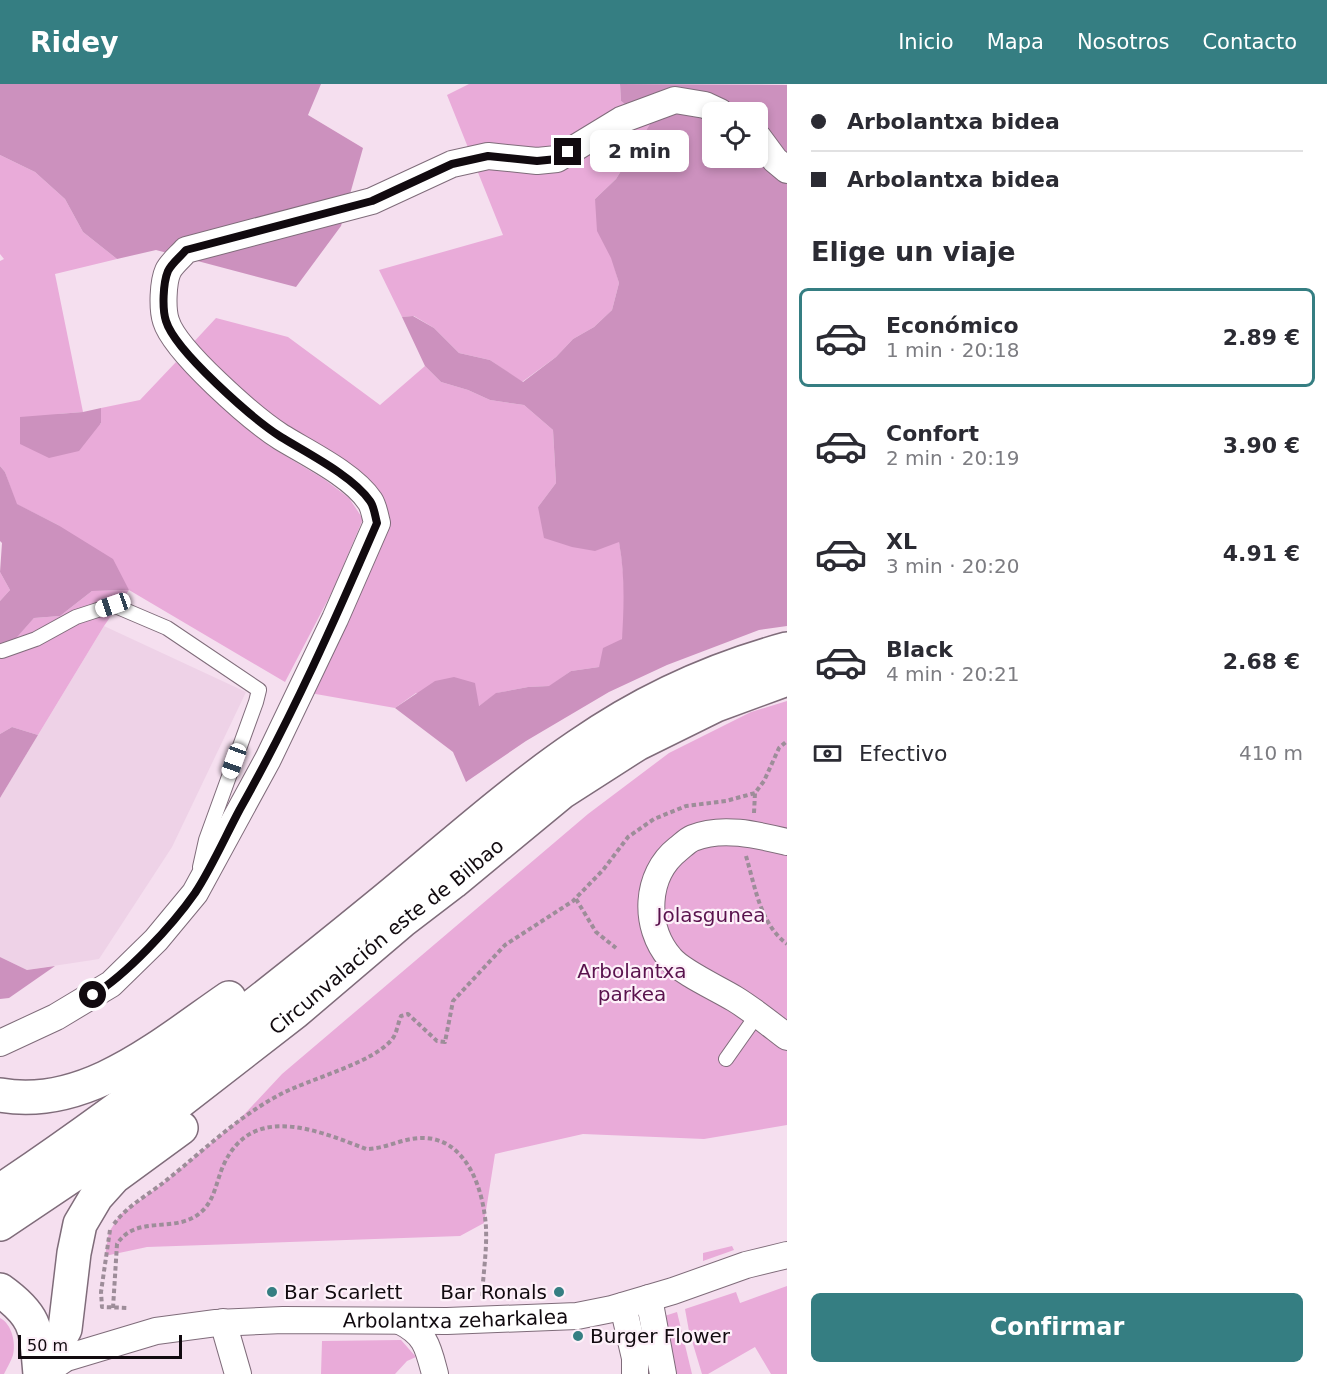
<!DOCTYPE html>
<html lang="es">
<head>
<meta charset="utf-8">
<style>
	:root { --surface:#fff; --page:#f7f7f7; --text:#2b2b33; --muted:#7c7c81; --line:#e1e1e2; --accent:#357e82 }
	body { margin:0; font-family:"DejaVu Sans",sans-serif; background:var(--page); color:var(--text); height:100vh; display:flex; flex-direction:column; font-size:22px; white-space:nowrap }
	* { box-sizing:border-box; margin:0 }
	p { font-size:20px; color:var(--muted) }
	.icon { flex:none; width:33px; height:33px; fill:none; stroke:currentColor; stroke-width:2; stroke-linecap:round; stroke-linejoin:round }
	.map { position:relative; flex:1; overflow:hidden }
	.sheet { display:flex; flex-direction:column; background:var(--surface); width:540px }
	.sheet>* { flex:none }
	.top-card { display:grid; align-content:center; height:132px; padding:0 24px; background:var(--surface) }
	.fabs { position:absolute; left:702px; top:18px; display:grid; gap:12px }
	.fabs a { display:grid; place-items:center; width:66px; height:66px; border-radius:9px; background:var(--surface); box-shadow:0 3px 9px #0003; font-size:30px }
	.scale { position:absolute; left:18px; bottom:15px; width:164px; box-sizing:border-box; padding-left:6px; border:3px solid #110a0f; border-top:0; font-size:16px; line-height:21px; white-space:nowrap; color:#110a0f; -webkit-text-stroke:4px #fdf0f9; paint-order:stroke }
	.end { position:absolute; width:27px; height:27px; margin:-14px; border:8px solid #110a0f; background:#fff; box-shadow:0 0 0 3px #fff }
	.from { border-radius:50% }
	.bubble { position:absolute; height:42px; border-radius:9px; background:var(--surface); box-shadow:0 3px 9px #0003; font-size:20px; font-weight:700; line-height:42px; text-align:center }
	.car { position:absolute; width:18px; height:36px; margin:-18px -9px; border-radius:8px; box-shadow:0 0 4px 2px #0007; background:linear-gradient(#fff 24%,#345 0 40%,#fff 0 76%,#345 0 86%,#fff 0) }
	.top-card b { display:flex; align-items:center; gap:21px; height:57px; font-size:22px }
	.top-card b+b { border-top:2px solid var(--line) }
	.top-card i { width:15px; height:15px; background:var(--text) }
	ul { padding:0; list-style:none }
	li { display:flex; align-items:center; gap:18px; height:99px; margin:0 12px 9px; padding:0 12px; border:3px solid transparent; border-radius:9px }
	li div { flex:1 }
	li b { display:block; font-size:22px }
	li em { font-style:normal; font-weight:700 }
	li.on { border-color:var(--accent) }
	li>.icon { width:54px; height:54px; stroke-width:1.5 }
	h2 { padding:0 24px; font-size:27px; line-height:72px }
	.pay { display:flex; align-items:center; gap:15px; height:66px; padding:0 24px; font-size:22px }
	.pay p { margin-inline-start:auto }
	.button { display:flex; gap:12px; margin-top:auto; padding:12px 24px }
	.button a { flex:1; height:69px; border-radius:9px; background:var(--accent); color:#fff; font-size:24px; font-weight:700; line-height:69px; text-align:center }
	header { display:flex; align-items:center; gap:36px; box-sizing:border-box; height:84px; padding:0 30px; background:var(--accent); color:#fff }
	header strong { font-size:28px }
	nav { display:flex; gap:33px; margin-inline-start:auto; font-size:21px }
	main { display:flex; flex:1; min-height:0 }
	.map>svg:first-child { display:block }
</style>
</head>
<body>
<header>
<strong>Ridey</strong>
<nav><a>Inicio</a><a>Mapa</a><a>Nosotros</a><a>Contacto</a></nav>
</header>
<main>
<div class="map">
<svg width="787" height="1290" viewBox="0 0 787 1290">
	<rect width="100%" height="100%" fill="#f5dfef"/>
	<polygon fill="#eed2e7" points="104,542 246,608 172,763 99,875 27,886 0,873 0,714"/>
	<g fill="#e9abd9">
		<polygon points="469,0 620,0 621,17 650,40 616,95 595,115 619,199 612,226 594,243 573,255 556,273 522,298 490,276 459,269 434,244 414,232 402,233 379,186 503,151 447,11"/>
		<polygon points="0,71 35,88 65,115 83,148 117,175 55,190 83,328 58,330 101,340 101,324 140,316 176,278 269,362 324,395 349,414 363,435 334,504 285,598 129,506 104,542 38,651 12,643 0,650 0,572 4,566 34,534 60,532 92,507 129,506 58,441 16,420 5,388 0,382 0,177 4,175 0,170"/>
		<path d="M 216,234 L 288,253 L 380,321 L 425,282 L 441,298 L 468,306 L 490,316 L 524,321 L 553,346 L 556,399 L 538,423 L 619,458 C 623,477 629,541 621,557 C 615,566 606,575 599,583 L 571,587 L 550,602 L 528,603 L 497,609 L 479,622 L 416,609 L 395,624 L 310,609 L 385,437 L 190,262 Z"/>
		<polygon points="0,488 10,506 0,517"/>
		<polygon points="787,617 787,1041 704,1055 583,1050 495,1070 484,1139 460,1152 147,1163 105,1172 109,1148 120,1131 161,1101 239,1036 282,990 588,730 669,669 751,628"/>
		<polygon points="732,1162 734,1166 703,1177 703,1169"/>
		<polygon points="787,1202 787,1290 771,1290 755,1263 708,1290 702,1290 689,1247 685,1225 736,1208 740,1219"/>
		<polygon points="677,1228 692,1290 670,1290 655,1235"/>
		<path d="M 0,1234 C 12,1240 16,1259 13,1271 C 11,1277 7,1284 4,1290 L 0,1290 Z"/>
		<polygon points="401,1256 416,1273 407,1277 395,1290 321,1290 322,1257"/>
	</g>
	<g fill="#cc91be" fill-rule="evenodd">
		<polygon points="0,0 321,0 308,31 363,64 341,142 296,203 156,166 117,175 83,148 65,115 35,88 0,71"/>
		<path d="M 620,0 L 787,1 L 787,542 L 759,546 L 667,581 L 609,608 L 526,657 L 466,698 L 453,668 L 395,624 L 435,597 L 454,593 L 475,599 L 479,622 L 496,609 L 528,603 L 549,602 L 571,587 L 599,583 L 603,564 L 622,555 C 624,522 625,491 619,458 L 595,467 L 572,463 L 544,454 L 538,423 L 556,399 L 553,346 L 524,321 L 490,316 L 468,306 L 441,298 L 425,282 L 402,233 L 413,232 L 434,244 L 459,269 L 490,276 L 523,298 L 556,273 L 573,255 L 594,243 L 612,226 L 619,199 L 611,174 L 597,147 L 595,115 L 616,95 L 650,40 L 621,17 ZM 712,28 L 758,28 L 758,74 L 712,74 Z"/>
		<polygon points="101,324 101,339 79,367 49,374 20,360 20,333 83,328"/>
		<polygon points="0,382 5,388 17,420 58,441 113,475 129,506 92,507 60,532 34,534 0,572 0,517 10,506 0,488 2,459 0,457"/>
		<polygon points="12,643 38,651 0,714 0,650"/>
		<polygon points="0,873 27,886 55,882 9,914 0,915"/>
	</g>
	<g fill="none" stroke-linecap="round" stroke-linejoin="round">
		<defs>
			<g id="lane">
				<polyline points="2,567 36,555 76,533 113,521 167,544 259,606 256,618 206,756 200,783"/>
				<polyline points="726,975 757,931"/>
			</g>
			<g id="street">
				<polyline points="758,53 775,76 787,86"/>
				<path d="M 787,758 C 758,751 722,742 693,754 C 688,756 683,761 678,765 C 645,791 643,842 670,874 C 681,888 719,905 735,915 C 753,926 770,940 787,953"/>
				<path d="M 0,959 L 56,933 L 111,900 L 156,856 L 195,809 L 268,675 L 335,535 L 377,439 C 375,432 374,423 370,417 C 353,391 307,369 281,353 C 253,335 175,267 166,237 C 162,225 163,198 168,187 C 171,180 181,172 186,166 L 372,117 L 452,80 L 488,72 L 537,77 L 557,75 L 621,36 L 675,16 L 705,21 L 720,28"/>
				<polyline points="649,1214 663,1290"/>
				<polyline points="623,1222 635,1274 635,1290"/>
				<path d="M 400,1237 C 426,1250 428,1263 435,1290"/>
				<polyline points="223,1238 238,1290"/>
				<path id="s1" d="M 42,1290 L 66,1274 L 156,1247 L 216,1239 L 283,1236 L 447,1237 L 577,1232 L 612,1225 L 673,1207 L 746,1181 L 787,1171"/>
			</g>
			<g id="primary">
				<path d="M 0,1011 C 86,1027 163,959 229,914"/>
				<path d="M 0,1107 C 130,1020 253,924 374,825 C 442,770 506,711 578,662 C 641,618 713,585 787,565"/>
				<path id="s2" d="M 0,1140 L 161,1032 L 295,928 L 402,837 L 453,798 L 562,708 L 637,660 L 716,621 L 787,595"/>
				<path d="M 0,1206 C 38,1233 36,1246 40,1290"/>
				<polyline points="41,1290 65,1245 74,1169 80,1140 96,1113 114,1093 181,1044"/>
			</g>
		</defs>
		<use href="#lane" stroke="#7f6c7a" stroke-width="16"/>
		<use href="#street" stroke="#7f6c7a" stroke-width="28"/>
		<use href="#primary" stroke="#7f6c7a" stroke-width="36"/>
		<g stroke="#9d8d99" stroke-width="4" stroke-dasharray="4.5 3" stroke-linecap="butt">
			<polyline points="754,729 755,709"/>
			<path d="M 746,772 C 755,802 760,840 787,860"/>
			<polyline points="576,815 596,848 616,864"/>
			<path d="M 114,1140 C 126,1123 146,1112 163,1099 C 201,1069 236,1034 279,1011 C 308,995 375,979 393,954 C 397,948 398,939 401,932 L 408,930 L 437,957 L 445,958 L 453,917 L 505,861 L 573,817 L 603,786 L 628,753 L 654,735 L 686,722 L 726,717 L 755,709 L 764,697 L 779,664 L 787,657"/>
			<polyline points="110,1146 101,1208 102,1223 129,1224"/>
			<path d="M 113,1224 L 117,1160 C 136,1130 175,1150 200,1129 C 215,1117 216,1097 224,1080 C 253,1018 319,1047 366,1065 C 386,1065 404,1053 425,1054 C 468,1056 484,1108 486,1144 C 487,1167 483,1191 482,1213"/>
		</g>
		<use href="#lane" stroke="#fff" stroke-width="14"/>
		<use href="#street" stroke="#fff" stroke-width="26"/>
		<use href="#primary" stroke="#fff" stroke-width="33"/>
	</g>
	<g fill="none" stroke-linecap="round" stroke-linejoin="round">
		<path stroke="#110a0f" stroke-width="8" d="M 93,911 C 126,891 172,842 195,809 C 212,783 225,753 240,725 C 292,633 335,536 377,439 C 375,432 374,422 370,417 C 353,392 307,369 281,353 C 253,335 175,267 166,237 C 162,225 163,199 168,187 C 171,180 181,172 186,166 L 372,117 L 452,80 L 488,72 L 537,77 L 557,75 L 568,68"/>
	</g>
	<g fill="#357e82" stroke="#fdf0f9" stroke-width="2">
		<circle cx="272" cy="1208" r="6"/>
		<circle cx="559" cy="1208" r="6"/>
		<circle cx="578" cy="1252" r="6"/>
	</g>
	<g text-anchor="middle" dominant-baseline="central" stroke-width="4.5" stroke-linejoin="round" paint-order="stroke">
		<g font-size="20" fill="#59124d" stroke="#fdf0f9">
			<text x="711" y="831">Jolasgunea</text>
			<text x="632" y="887">Arbolantxa<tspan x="632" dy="23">parkea</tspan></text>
		</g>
		<g font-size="20" fill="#110a0f" stroke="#fdf0f9">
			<text stroke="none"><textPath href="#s2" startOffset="482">Circunvalación este de Bilbao</textPath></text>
			<text stroke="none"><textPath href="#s1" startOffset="423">Arbolantxa zeharkalea</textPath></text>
		</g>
		<g font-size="20" fill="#110a0f" stroke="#fdf0f9" text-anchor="start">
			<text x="284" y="1208">Bar Scarlett</text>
			<text x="547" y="1208" text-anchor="end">Bar Ronals</text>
			<text x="590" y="1252">Burger Flower</text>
		</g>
	</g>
</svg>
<div class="fabs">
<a><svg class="icon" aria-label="locate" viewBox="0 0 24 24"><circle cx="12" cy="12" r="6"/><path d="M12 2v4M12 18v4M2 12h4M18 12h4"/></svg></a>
</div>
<div class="scale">50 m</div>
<i class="end from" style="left:93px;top:911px"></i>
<i class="end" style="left:568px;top:68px"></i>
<div class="bubble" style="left:590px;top:46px;width:99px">2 min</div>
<i class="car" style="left:113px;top:521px;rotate:251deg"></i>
<i class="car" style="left:234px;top:677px;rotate:200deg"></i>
</div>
<section class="sheet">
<div class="top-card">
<b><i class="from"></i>Arbolantxa bidea</b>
<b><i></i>Arbolantxa bidea</b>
</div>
<h2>Elige un viaje</h2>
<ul>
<li class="on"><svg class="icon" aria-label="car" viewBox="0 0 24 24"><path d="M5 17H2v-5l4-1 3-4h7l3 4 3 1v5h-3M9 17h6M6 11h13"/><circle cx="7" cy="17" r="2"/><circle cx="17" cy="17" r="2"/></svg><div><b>Económico</b><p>1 min · 20:18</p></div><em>2.89 €</em></li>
<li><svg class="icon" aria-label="car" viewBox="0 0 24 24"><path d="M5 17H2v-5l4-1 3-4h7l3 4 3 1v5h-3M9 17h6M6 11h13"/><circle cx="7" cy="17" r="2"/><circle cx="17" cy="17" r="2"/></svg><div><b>Confort</b><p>2 min · 20:19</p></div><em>3.90 €</em></li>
<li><svg class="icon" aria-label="car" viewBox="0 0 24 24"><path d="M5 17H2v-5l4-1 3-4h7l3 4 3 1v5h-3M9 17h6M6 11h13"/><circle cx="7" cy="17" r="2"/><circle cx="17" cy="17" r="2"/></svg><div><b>XL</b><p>3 min · 20:20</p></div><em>4.91 €</em></li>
<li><svg class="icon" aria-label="car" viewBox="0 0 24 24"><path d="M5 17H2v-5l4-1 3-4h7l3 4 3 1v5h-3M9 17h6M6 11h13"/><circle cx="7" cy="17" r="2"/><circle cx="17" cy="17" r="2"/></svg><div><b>Black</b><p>4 min · 20:21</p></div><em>2.68 €</em></li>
</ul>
<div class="pay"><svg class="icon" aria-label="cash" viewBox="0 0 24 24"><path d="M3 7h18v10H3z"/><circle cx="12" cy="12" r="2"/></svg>Efectivo<p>410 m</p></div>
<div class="button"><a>Confirmar</a></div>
</section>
</main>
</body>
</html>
